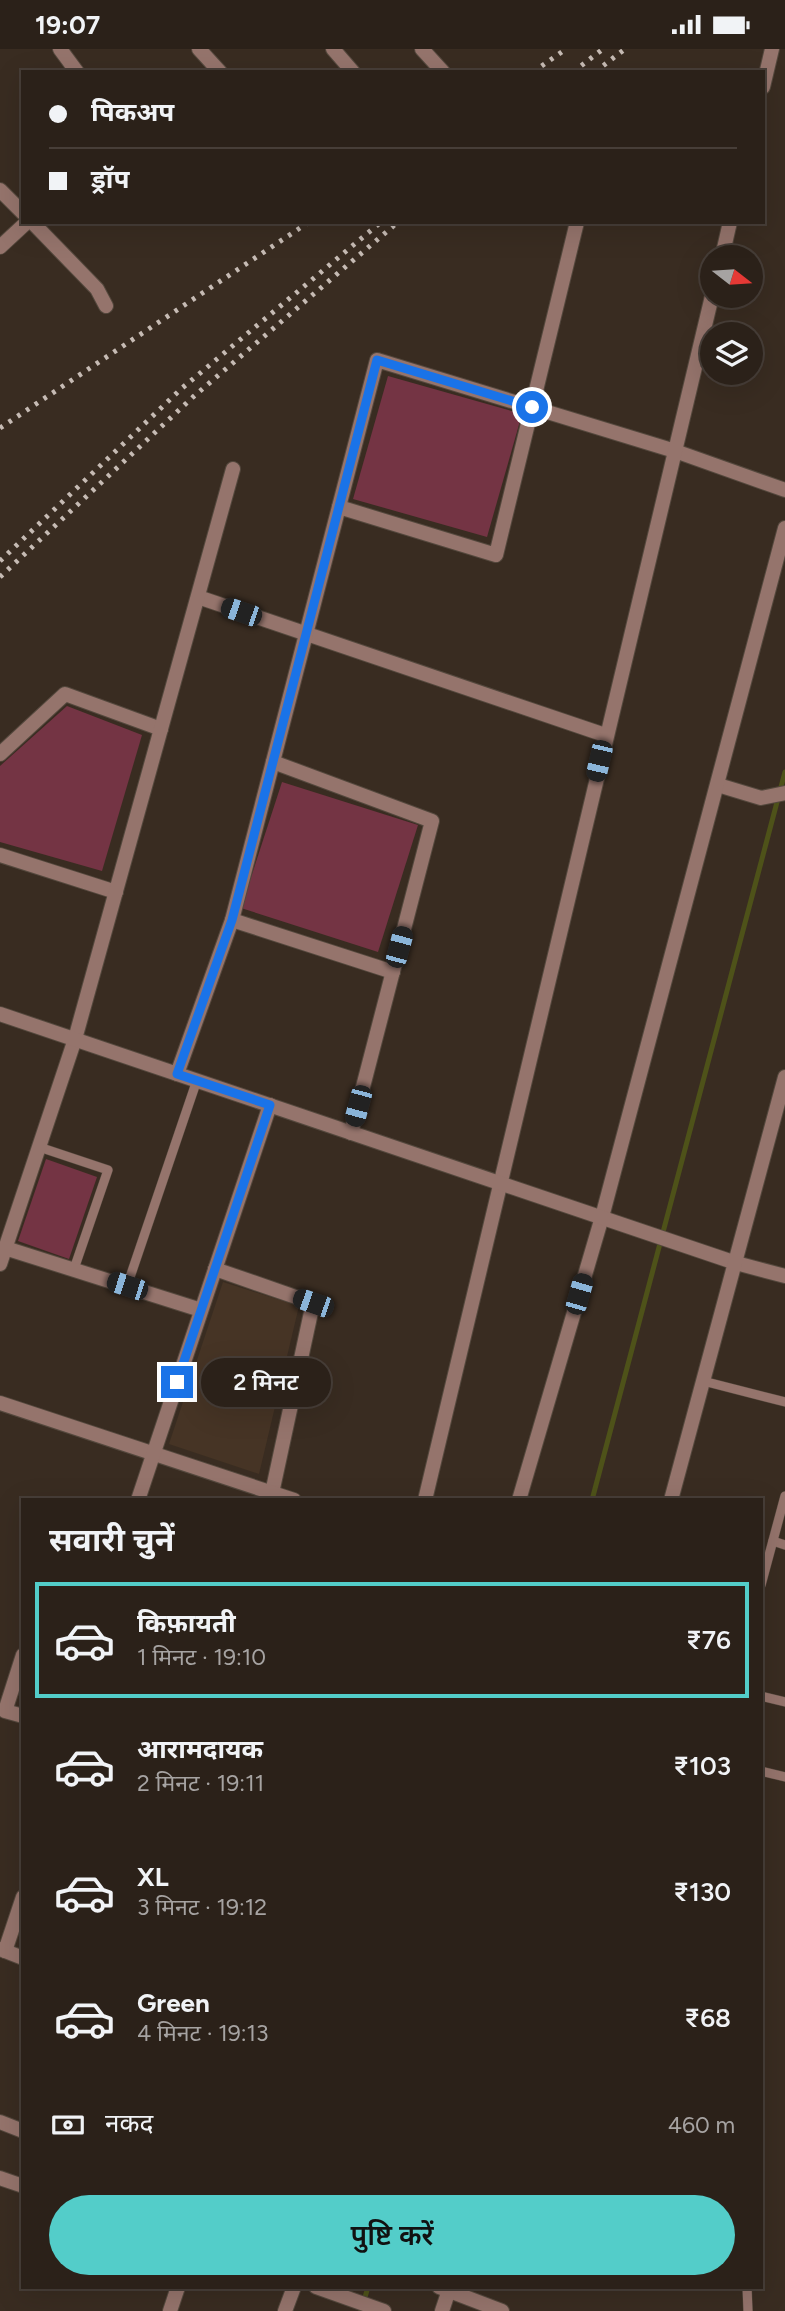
<!DOCTYPE html>
<html lang="hi">
<head>
<meta charset="utf-8">
<style>
	:root { --surface:#2b2119; --page:#332922; --text:#f1f3f6; --muted:#a6a3a2; --line:#473e38; --accent:#53cdc9 }
	body { margin:0; font-family:Figtree,"Noto Sans Devanagari",sans-serif; background:var(--page); color:var(--text); height:100vh; display:flex; flex-direction:column; font-size:26px; white-space:nowrap }
	* { box-sizing:border-box; margin:0 }
	p { font-size:23px; color:var(--muted) }
	.icon { flex:none; width:38px; height:38px; fill:none; stroke:currentColor; stroke-width:2; stroke-linecap:round; stroke-linejoin:round }
	.map { position:relative; flex:1; overflow:hidden }
	.details { position:absolute; left:21px; top:1449px; width:742px; height:791px; display:flex; flex-direction:column; background:var(--surface); border-radius:0px; box-shadow:0 7px 28px #0002,0 0 0 2px var(--line) }
	.details>* { flex:none }
	.hud { position:absolute; left:21px; top:21px; width:744px; height:154px; border-radius:0px; box-shadow:0 7px 28px #0002,0 0 0 2px var(--line); display:grid; align-content:center; height:154px; padding:0 28px; background:var(--surface) }
	.needle { width:46px; rotate:107deg }
	.controls { position:absolute; left:700px; top:196px; display:grid; gap:14px }
	.controls a { display:grid; place-items:center; width:63px; height:63px; border-radius:50%; background:var(--surface); box-shadow:0 7px 28px #0002,0 0 0 2px var(--line); font-size:35px }
	.end { position:absolute; width:32px; height:32px; margin:-16px; border:9px solid #1a73e8; background:#fff; box-shadow:0 0 0 4px #fff }
	.from { border-radius:50% }
	.bubble { position:absolute; height:49px; border-radius:24px; background:var(--surface); box-shadow:0 7px 28px #0002,0 0 0 2px var(--line); font-size:23px; font-weight:600; line-height:49px; text-align:center }
	.car { position:absolute; width:21px; height:42px; margin:-21px -10px; border-radius:9px; box-shadow:0 0 5px 2px #0007; background:linear-gradient(#222 24%,#8ab4d8 0 40%,#222 0 76%,#8ab4d8 0 86%,#222 0) }
	.hud b { display:flex; align-items:center; gap:24px; height:66px; font-size:26px }
	.hud b+b { border-top:2px solid var(--line) }
	.hud i { width:18px; height:18px; background:var(--text) }
	ul { padding:0; list-style:none }
	li { display:flex; align-items:center; gap:21px; height:116px; margin:0 14px 10px; padding:0 14px; border:4px solid transparent; border-radius:0px }
	li div { flex:1 }
	li b { display:block; font-size:26px }
	li em { font-style:normal; font-weight:600 }
	li.selected { border-color:var(--accent) }
	li>.icon { width:63px; height:63px; stroke-width:1.5 }
	h2 { padding:0 28px; font-size:32px; line-height:84px }
	.pay { display:flex; align-items:center; gap:18px; height:77px; padding:0 28px; font-size:26px }
	.pay p { margin-inline-start:auto }
	.action { display:flex; gap:14px; margin-top:auto; padding:14px 28px }
	.action a { flex:1; height:80px; border-radius:42px; background:var(--accent); color:#111; font-size:28px; font-weight:600; line-height:80px; text-align:center }
	.status { display:flex; justify-content:space-between; align-items:center; height:49px; padding:0 35px; background:var(--surface); direction:ltr }
	.status svg { height:19px; fill:currentColor }
	.map>svg:first-child { display:block }
</style>
</head>
<body>
<div class="status"><b>19:07</b><svg viewBox="0 0 49 12"><path d="M0 12V9h3v3zM5 12V6h3v6zM10 12V3h3v9zM15 12V0h3v12zM26 1h20v11H26zM47 4h2v5h-2z"/></svg></div>
<div class="map">
<svg width="785" height="2262" viewBox="0 0 785 2262">
	<rect width="100%" height="100%" fill="#392c21"/>
	<polygon fill="#463425" points="223,1233 299,1257 259,1425 169,1395"/>
	<g fill="#743444">
		<polygon points="388,327 522,365 487,488 353,450"/>
		<polygon points="67,657 142,686 102,822 0,793 0,717"/>
		<polygon points="282,733 418,776 378,903 241,859"/>
		<polygon points="46,1110 97,1128 69,1210 18,1192"/>
	</g>
	<g fill="none" stroke-linecap="round" stroke-linejoin="round">
		<g stroke="#4e5219" stroke-width="5">
			<polyline points="592,1451 785,723"/>
			<polyline points="361,2262 368,2238"/>
		</g>
		<defs>
			<g id="service">
				<polyline points="39,1098 108,1121 74,1220"/>
				<polyline points="127,1237 197,1031"/>
				<polyline points="703,1332 785,1353"/>
				<polyline points="773,1492 785,1496"/>
				<polyline points="761,1536 785,1447"/>
				<polyline points="761,1647 785,1653"/>
				<polyline points="761,1722 785,1728"/>
				<polyline points="747,2238 748,2262"/>
			</g>
			<g id="minor">
				<polyline points="60,0 77,23"/>
				<polyline points="199,0 220,23"/>
				<polyline points="333,0 353,23"/>
				<polyline points="422,0 443,23"/>
				<polyline points="763,38 772,0"/>
				<polyline points="0,141 23,164"/>
				<polyline points="32,173 97,240 106,257"/>
				<polyline points="0,198 27,173"/>
				<polyline points="722,208 730,173"/>
				<polyline points="339,458 496,506 577,173"/>
				<polyline points="198,548 605,686"/>
				<polyline points="0,705 65,645 161,680"/>
				<polyline points="273,713 432,772 351,1084"/>
				<polyline points="718,736 761,749 785,744"/>
				<polyline points="0,806 116,843"/>
				<polyline points="232,871 393,923"/>
				<polyline points="177,1025 232,871 377,311 675,402 785,441"/>
				<polyline points="5,1199 201,1261"/>
				<polyline points="0,1215 75,990 233,420"/>
				<polyline points="215,1220 313,1254 272,1444"/>
				<polyline points="0,1354 294,1451"/>
				<polyline points="138,1451 270,1056"/>
				<polyline points="425,1451 712,247"/>
				<polyline points="519,1451 602,1168 785,479"/>
				<polyline points="23,1606 5,1662 23,1667"/>
				<polyline points="0,1900 23,1909"/>
				<polyline points="5,1902 23,1848"/>
				<polyline points="170,2262 178,2238"/>
				<polyline points="285,2262 294,2238"/>
			</g>
			<g id="tertiary">
				<polyline points="0,965 736,1214 785,1227"/>
				<polyline points="671,1451 785,1028"/>
				<polyline points="0,2073 23,2082"/>
				<polyline points="0,2129 23,2137"/>
				<polyline points="316,2238 384,2262"/>
				<polyline points="439,2238 502,2262"/>
				<polyline points="442,2262 450,2238"/>
			</g>
		</defs>
		<use href="#service" stroke="#54483d" stroke-width="10"/>
		<use href="#minor" stroke="#54483d" stroke-width="16"/>
		<use href="#tertiary" stroke="#54483d" stroke-width="16"/>
		<use href="#service" stroke="#95746c" stroke-width="9"/>
		<use href="#minor" stroke="#95746c" stroke-width="14"/>
		<use href="#tertiary" stroke="#95746c" stroke-width="14"/>
		<g stroke="#c6bbb4" stroke-width="5" stroke-dasharray="3.5 7" stroke-linecap="butt">
			<polyline points="533,23 566,0"/>
			<polyline points="573,23 603,0"/>
			<polyline points="595,23 625,0"/>
			<polyline points="0,379 309,173"/>
			<polyline points="0,512 181,340 381,173"/>
			<polyline points="0,528 193,348 398,173"/>
		</g>
	</g>
	<g fill="none" stroke-linecap="round" stroke-linejoin="round">
		<polyline stroke="#1a73e8" stroke-width="9" points="177,1333 270,1056 177,1025 232,871 377,311 532,358"/>
	</g>
</svg>
<div class="controls">
<a><svg class="needle" viewBox="-14 -14 28 28"><path d="M0-13l5 13h-10z" fill="#e53935"/><path d="M0 13l5-13h-10z" fill="#a6a3a2"/></svg></a>
<a><svg class="icon" aria-label="layers" viewBox="0 0 24 24"><path d="M12 4l9 5-9 5-9-5zM3 14l9 5 9-5"/></svg></a>
</div>
<i class="end from" style="left:532px;top:358px"></i>
<i class="end" style="left:177px;top:1333px"></i>
<div class="bubble" style="left:201px;top:1309px;width:130px">2 मिनट</div>
<i class="car" style="left:241px;top:563px;rotate:289deg"></i>
<i class="car" style="left:599px;top:712px;rotate:193deg"></i>
<i class="car" style="left:399px;top:898px;rotate:15deg"></i>
<i class="car" style="left:358px;top:1057px;rotate:195deg"></i>
<i class="car" style="left:127px;top:1237px;rotate:288deg"></i>
<i class="car" style="left:579px;top:1245px;rotate:16deg"></i>
<i class="car" style="left:313px;top:1254px;rotate:289deg"></i>
<div class="hud">
<b><i class="from"></i>पिकअप</b>
<b><i></i>ड्रॉप</b>
</div>
<section class="details">
<h2>सवारी चुनें</h2>
<ul>
<li class="selected"><svg class="icon" aria-label="car" viewBox="0 0 24 24"><path d="M5 17H2v-5l4-1 3-4h7l3 4 3 1v5h-3M9 17h6M6 11h13"/><circle cx="7" cy="17" r="2"/><circle cx="17" cy="17" r="2"/></svg><div><b>किफ़ायती</b><p>1 मिनट · 19:10</p></div><em>₹76</em></li>
<li><svg class="icon" aria-label="car" viewBox="0 0 24 24"><path d="M5 17H2v-5l4-1 3-4h7l3 4 3 1v5h-3M9 17h6M6 11h13"/><circle cx="7" cy="17" r="2"/><circle cx="17" cy="17" r="2"/></svg><div><b>आरामदायक</b><p>2 मिनट · 19:11</p></div><em>₹103</em></li>
<li><svg class="icon" aria-label="car" viewBox="0 0 24 24"><path d="M5 17H2v-5l4-1 3-4h7l3 4 3 1v5h-3M9 17h6M6 11h13"/><circle cx="7" cy="17" r="2"/><circle cx="17" cy="17" r="2"/></svg><div><b>XL</b><p>3 मिनट · 19:12</p></div><em>₹130</em></li>
<li><svg class="icon" aria-label="car" viewBox="0 0 24 24"><path d="M5 17H2v-5l4-1 3-4h7l3 4 3 1v5h-3M9 17h6M6 11h13"/><circle cx="7" cy="17" r="2"/><circle cx="17" cy="17" r="2"/></svg><div><b>Green</b><p>4 मिनट · 19:13</p></div><em>₹68</em></li>
</ul>
<div class="pay"><svg class="icon" aria-label="cash" viewBox="0 0 24 24"><path d="M3 7h18v10H3z"/><circle cx="12" cy="12" r="2"/></svg>नकद<p>460 m</p></div>
<div class="action"><a>पुष्टि करें</a></div>
</section>
</div>
</body>
</html>
